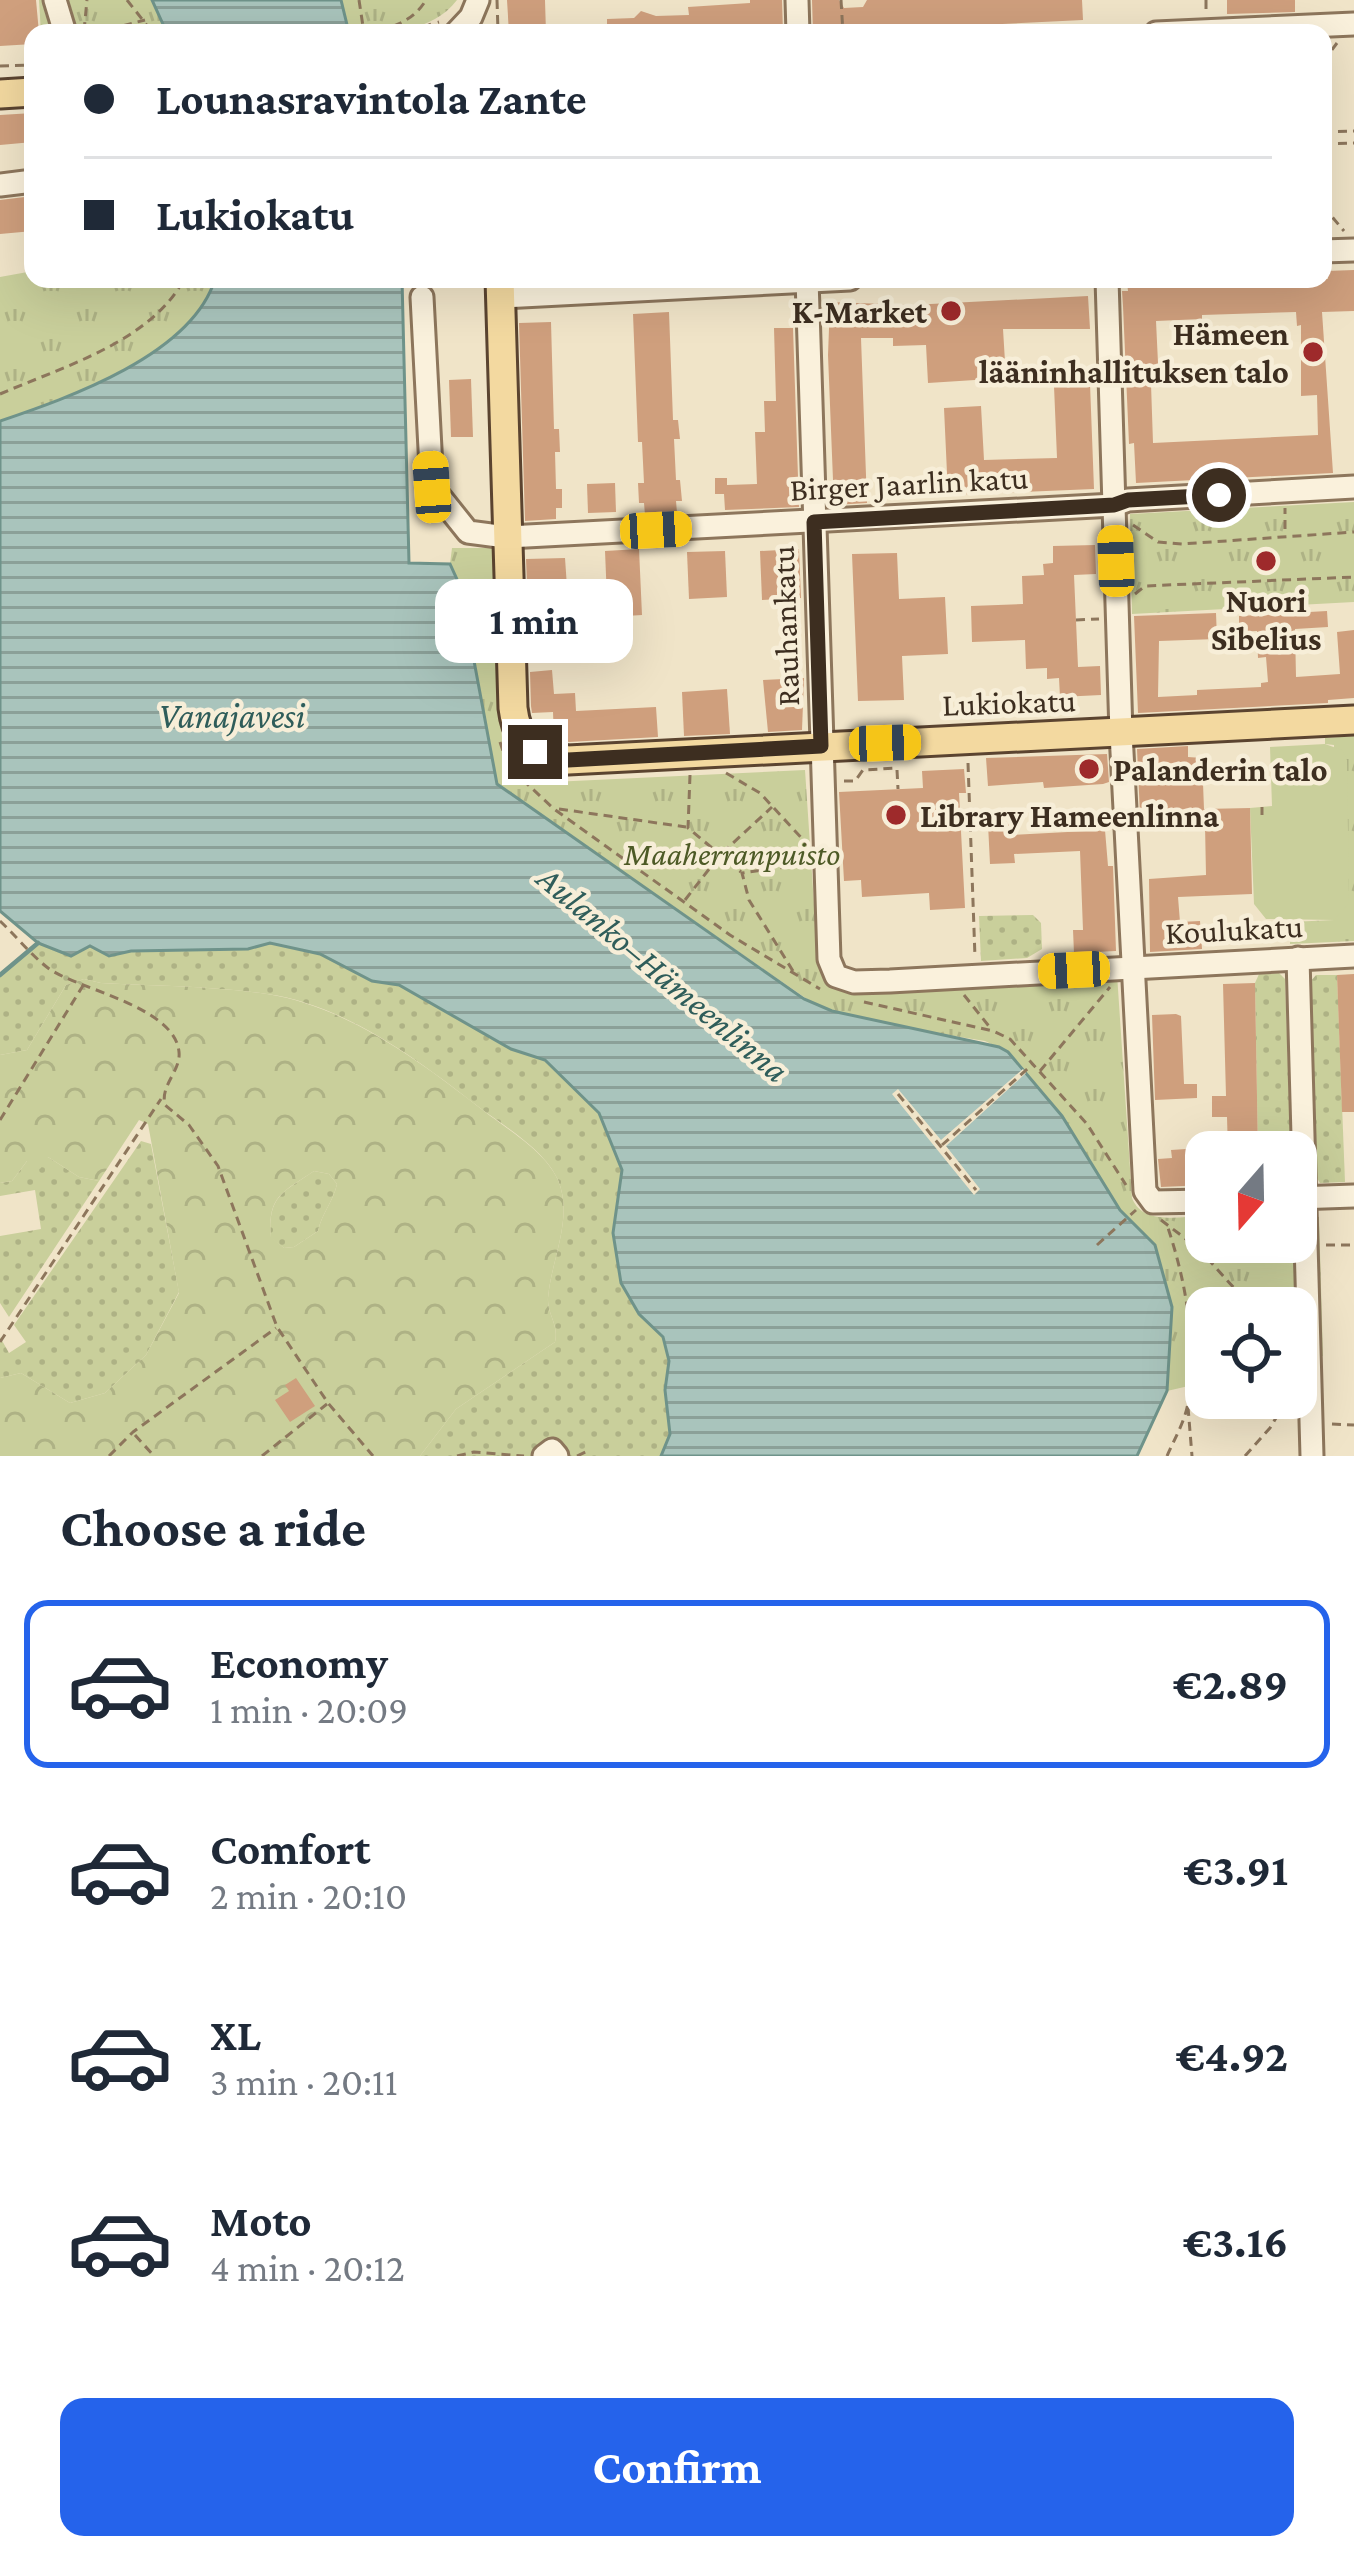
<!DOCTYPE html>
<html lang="en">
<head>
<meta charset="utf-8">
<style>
	:root { --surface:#fff; --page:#f6f6f7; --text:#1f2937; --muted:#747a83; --line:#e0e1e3; --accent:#2563eb }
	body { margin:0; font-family:"Crimson Pro",serif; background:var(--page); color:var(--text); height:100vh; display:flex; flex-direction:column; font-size:45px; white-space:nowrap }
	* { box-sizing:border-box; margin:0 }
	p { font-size:39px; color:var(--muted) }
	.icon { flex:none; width:66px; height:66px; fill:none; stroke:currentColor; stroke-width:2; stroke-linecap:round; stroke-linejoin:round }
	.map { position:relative; height:1456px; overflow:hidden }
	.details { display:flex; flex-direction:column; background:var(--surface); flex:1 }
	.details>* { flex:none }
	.guide { position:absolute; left:24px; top:24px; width:1308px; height:264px; border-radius:24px; box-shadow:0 12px 48px #0002; display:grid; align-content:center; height:264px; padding:0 60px; background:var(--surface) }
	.needle { width:78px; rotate:200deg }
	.buttons { position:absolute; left:1185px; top:1131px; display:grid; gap:24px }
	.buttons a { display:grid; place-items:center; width:132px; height:132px; border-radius:24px; background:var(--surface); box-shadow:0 12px 48px #0002; font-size:60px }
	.end { position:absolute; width:54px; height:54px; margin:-27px; border:15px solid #3d2e20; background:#fff; box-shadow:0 0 0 6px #fff }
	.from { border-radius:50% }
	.bubble { position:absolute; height:84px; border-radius:24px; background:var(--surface); box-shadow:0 12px 48px #0002; font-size:39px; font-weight:700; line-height:84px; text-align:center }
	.car { position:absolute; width:36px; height:72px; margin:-36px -18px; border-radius:15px; box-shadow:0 0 9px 3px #0007; background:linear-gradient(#f5c518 24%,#345 0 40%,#f5c518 0 76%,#345 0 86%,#f5c518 0) }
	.guide b { display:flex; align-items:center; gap:42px; height:114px; font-size:45px }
	.guide b+b { border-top:3px solid var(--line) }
	.guide i { width:30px; height:30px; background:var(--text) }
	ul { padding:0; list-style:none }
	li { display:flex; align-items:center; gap:36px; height:168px; margin:0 24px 18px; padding:0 36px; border:6px solid transparent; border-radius:24px }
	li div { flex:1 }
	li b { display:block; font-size:45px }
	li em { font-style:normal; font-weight:700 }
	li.current { border-color:var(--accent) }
	li>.icon { width:108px; height:108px; stroke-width:1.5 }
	h2 { padding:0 60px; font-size:54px; line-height:144px }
	.button { display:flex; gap:24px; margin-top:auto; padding:24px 60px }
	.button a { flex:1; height:138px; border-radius:24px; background:var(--accent); color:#fff; font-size:48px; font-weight:700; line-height:138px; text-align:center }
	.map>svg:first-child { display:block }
</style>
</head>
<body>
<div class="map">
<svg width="1354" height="1456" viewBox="0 0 1354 1456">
	<defs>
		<pattern id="grass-dots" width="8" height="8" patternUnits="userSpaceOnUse" patternTransform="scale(3)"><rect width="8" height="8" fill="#c9cf9b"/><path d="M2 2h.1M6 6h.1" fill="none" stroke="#aeb285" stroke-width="1.8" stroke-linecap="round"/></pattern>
		<pattern id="forest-crowns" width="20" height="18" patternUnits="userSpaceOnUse" patternTransform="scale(3)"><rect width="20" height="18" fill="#c9cf9b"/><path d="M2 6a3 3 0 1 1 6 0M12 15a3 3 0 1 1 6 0" fill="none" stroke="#aeb285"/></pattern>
		<pattern id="park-tufts" width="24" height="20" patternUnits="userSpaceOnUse" patternTransform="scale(3)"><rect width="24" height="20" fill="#c9cf9b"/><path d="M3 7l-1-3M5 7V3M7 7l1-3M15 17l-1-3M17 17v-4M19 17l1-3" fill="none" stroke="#aeb285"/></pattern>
		<pattern id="water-rules" width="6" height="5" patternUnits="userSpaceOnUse" patternTransform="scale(3)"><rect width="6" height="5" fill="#a9c4bc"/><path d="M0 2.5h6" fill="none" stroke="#8ba098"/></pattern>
	</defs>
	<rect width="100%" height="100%" fill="#f0e4c8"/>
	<g fill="url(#grass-dots)">
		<polygon points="1033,915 1041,923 1042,949 1027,958 981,961 979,916"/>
		<path d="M 38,943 L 71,956 L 90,946 L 110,956 L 131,951 L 248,949 L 270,943 L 320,954 L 372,981 L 399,985 L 511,1049 L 545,1060 L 599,1113 L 622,1170 L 613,1233 L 639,1314 L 663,1337 L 669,1361 L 665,1390 L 670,1434 L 661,1456 L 420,1456 L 456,1409 L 555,1342 C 559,1324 547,1314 548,1298 C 551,1260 574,1218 558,1180 C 545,1151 509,1129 484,1111 C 422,1063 347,1005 267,994 C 212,986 156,986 101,983 L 84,979 L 66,985 L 27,1050 L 0,1055 L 0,975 Z"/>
		<polygon points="1279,973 1285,979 1291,1152 1258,1152 1255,983 1259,974"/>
		<polygon points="1316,975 1337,975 1345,1182 1320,1183 1315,1175 1311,981"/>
		<polygon points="141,1141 151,1144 179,1292 146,1355 105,1393 70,1403 21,1373 0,1378 0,1337 9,1353 26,1342 14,1325"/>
		<polygon points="48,1157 79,1177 99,1181 9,1317 0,1303 0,1236 41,1229 35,1190 0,1196 0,1183 12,1181 27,1161"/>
		<path d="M 314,1171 L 329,1174 L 337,1184 C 333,1202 322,1213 318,1231 L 294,1247 L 284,1248 L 271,1238 C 267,1196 283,1192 314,1171 Z"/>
	</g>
	<path fill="url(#forest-crowns)" fill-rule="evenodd" d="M 84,979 L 101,983 C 156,986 213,986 267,994 C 347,1006 422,1063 484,1111 C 508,1130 545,1151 558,1180 C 574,1218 551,1260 548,1298 C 547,1314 559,1324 555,1342 L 456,1409 L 420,1456 L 0,1456 L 0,1378 L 21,1373 L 70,1403 L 105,1393 L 146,1355 L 179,1293 L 148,1124 L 139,1120 L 99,1181 L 79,1177 L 48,1157 L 40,1169 L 27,1161 L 12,1181 L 0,1183 L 0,1055 L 27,1050 L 66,985 ZM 314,1171 L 329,1174 L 337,1184 C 333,1202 322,1213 318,1231 L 294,1247 L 284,1248 L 271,1237 C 267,1196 283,1192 314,1171 Z"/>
	<g fill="url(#park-tufts)">
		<polygon points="39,0 152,0 167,33 41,33"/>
		<path d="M 341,0 L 457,0 C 432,33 387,33 349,33 Z"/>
		<path d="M 33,271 L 33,279 L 215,279 C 192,355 68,398 0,421 L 0,277 Z"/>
		<polygon points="1354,502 1354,602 1132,614 1130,514"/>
		<path d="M 452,548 L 497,548 L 500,717 L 504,757 L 517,772 L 552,782 L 805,770 L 818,964 L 827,977 L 1117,974 L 1132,1198 C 1143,1226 1181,1216 1206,1216 L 1206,1242 L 1296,1242 L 1296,1215 L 1319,1217 L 1323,1356 L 1296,1362 L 1296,1308 L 1206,1308 L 1206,1382 L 1167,1391 L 1172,1307 L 1155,1245 L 1120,1210 L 1062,1116 L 1008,1052 L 985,1041 L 891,1026 L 820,1008 L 497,785 L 460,587 L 450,564 Z"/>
		<polygon points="1354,736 1354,941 1290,944 1290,922 1334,920 1334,745 1325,744 1325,738"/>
	</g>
	<polygon fill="#c9cf9b" points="1325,744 1342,750 1347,760 1349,903 1334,920 1266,919 1254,904 1250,808 1272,806 1270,747"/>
	<g fill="url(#water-rules)" stroke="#6f938a" stroke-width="3">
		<polygon points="152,0 341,0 349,33 167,33"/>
		<path d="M 215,279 L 402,279 L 409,563 L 450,564 L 460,586 L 497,784 L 804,999 L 832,1011 L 999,1047 L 1008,1052 L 1062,1116 L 1120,1210 L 1155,1245 L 1172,1307 L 1167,1391 L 1137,1456 L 661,1456 L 670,1434 L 665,1390 L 669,1361 L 663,1337 L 639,1314 L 621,1283 L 613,1233 L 622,1170 L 599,1113 L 545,1060 L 511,1049 L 399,985 L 372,981 L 320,954 L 270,943 L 248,949 L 131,951 L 109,956 L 90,946 L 71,956 L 38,943 L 0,911 L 0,421 C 68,398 192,355 215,279 Z"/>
	</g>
	<polygon fill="#f0e4c8" points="1023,1069 1026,1073 946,1146 980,1189 974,1195 892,1094 898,1089 941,1140"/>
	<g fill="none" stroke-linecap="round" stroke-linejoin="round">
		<polyline stroke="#6f938a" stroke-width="4.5" points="0,975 38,943"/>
	</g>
	<g fill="#cf9f7d" fill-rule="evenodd">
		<polygon points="0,0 36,0 39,33 33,33 33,44 0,46"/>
		<polygon points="507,0 545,0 546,33 509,33"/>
		<polygon points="750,0 782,0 783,33 607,33 607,19 634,18 641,11 656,16 689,15 688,7 750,3"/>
		<polygon points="812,0 839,0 844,8 863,7 867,0 1082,0 1083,20 813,33"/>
		<polygon points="1227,0 1295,0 1295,12 1227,14"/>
		<polygon points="33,113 33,142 0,145 0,115"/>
		<polygon points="33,196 33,231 0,234 0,200"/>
		<path d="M 1354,270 L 1354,311 L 1322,312 L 1333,473 L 1136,483 L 1134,443 L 1129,444 L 1123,306 L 1122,291 L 1128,291 L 1127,282 L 1328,279 L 1327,271 ZM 1296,312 L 1297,326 L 1301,325 L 1301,396 L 1317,395 L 1318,435 L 1153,443 L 1151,384 L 1159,384 L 1156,321 L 1202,319 L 1202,315 Z"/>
		<polygon points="1088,296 1090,329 1003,329 1006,378 928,383 926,345 893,346 893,338 861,338 867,503 834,505 828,355 830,302 911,305"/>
		<polygon points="669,312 673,420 678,420 680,439 674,439 676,480 680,480 682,501 676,501 677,513 645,515 644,503 639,503 638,483 644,483 642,442 638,442 633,314"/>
		<polygon points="551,322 554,429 559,429 560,452 555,452 556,489 562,489 562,508 556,508 556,519 525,521 519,323"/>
		<polygon points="774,328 793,328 799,507 725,510 724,494 715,494 715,478 727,478 727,485 757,484 755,432 765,432 764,401 776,401"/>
		<polygon points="471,379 473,437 451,437 449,380"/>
		<polygon points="1090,384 1094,489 948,495 944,408 981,406 984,460 1057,458 1054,386"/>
		<polygon points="615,483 616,512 588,513 587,484"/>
		<polygon points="1095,545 1096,574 1074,575 1078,667 1100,666 1101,695 1060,697 1059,678 1047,679 1047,668 1026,669 1025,640 972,642 971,606 1023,604 1022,576 1044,575 1043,564 1053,563 1053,546"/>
		<polygon points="639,549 642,615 626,616 627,640 556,643 556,635 534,635 534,630 529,630 526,559 565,558 567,587 569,592 576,592 577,615 583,615 583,623 608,623 605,551"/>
		<polygon points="799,549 801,598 762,600 760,551"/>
		<polygon points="725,551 727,597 689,599 687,552"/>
		<polygon points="897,553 899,599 945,597 948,654 902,656 904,700 858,701 852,554"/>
		<polygon points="1327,611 1328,627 1295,629 1296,677 1340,674 1337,632 1354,630 1354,698 1328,700 1328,703 1138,713 1134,616 1216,613 1217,639 1159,641 1158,697 1197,695 1197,690 1261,687 1261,683 1268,682 1266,657 1258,658 1257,631 1239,632 1239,616"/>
		<polygon points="552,670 554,694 575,693 576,711 656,707 658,737 569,742 554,739 553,712 532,713 531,706 530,672"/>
		<polygon points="804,678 802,730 768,732 763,680"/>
		<polygon points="727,689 730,734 684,736 682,692"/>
		<polygon points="1188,746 1188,757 1202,758 1204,809 1250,808 1252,894 1178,897 1180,922 1200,921 1202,949 1150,952 1149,879 1206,875 1205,825 1172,826 1166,823 1164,813 1140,814 1137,749"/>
		<polygon points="1107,754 1109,782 1103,784 1044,788 1043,782 988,786 986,758"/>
		<polygon points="964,769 966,793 959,793 965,908 930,910 929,893 862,897 861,880 844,881 839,792 923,788 922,771"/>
		<polygon points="1010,823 1011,835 1105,830 1108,866 1113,866 1116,951 1074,953 1073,930 1083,930 1080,851 1014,854 1015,863 990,864 988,824"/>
		<polygon points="1354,974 1354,1112 1342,1112 1337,975"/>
		<polygon points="1255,983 1258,1152 1228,1152 1227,1117 1212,1117 1212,1096 1226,1096 1223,984"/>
		<polygon points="1176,1014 1181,1016 1184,1084 1197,1084 1197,1098 1155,1100 1152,1015"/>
		<polygon points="1186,1149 1186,1158 1204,1157 1205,1185 1161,1187 1158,1159 1172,1158 1171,1150"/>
		<polygon points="296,1378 315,1406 290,1422 275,1400 289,1391 285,1385"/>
	</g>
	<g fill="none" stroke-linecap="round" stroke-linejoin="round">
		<defs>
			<g id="minor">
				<polyline points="55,0 65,33"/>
				<polyline points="797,0 798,33"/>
				<polyline points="456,33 471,17 478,0"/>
				<polyline points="1156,33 1354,24"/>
				<polyline points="0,185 33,181"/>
				<polyline points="1323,251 1354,250"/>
				<polyline points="807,279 829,959 836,976 854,982 890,981 1354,956"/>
				<polyline points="1107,279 1121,733 1145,1191 1153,1202 1206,1201"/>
				<polyline points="422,297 432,487 468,532 506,537 1114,505 1128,500 1354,487"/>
				<polyline points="501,297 850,279"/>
				<polyline points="1298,958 1312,1456"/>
				<polyline points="1296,1198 1354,1196"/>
				<polyline points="544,1456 552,1450 557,1456"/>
			</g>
			<g id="major">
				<polyline points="0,94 33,92"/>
				<path d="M 500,279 L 513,708 C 517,742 534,756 568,760 L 1354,720"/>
			</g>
		</defs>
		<use href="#minor" stroke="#8d765c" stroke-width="27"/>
		<use href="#major" stroke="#5b4430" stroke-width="33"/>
		<g stroke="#8d765c" stroke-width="3" stroke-dasharray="9 6" stroke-linecap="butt">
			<polyline points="127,0 153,33"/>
			<polyline points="359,0 364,33"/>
			<polyline points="497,0 498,31"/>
			<polyline points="841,0 843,33"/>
			<polyline points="1206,0 1206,15"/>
			<polyline points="489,26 498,32"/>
			<polyline points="84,31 87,0"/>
			<polyline points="94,33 145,20"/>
			<path d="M 364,33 C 389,29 412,23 426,0"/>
			<polyline points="411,33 431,24"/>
			<polyline points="432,33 432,24 439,22"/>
			<polyline points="1032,33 1097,29"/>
			<polyline points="1323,62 1337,43"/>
			<polyline points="0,66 33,65"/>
			<polyline points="1323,132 1354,131"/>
			<polyline points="1323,144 1354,143"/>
			<polyline points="1323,206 1344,231"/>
			<polyline points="959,279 960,289"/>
			<path d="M 0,394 C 62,367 151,342 184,279"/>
			<polyline points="1133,525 1158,542 1182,544 1354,532"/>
			<polyline points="1285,529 1285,508"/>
			<polyline points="1135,594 1145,586 1354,577"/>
			<polyline points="1076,620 1099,619"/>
			<polyline points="500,742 508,766 554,809 730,935 820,989"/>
			<polyline points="968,763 975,957"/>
			<polyline points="897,770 898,789"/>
			<polyline points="726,773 760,793 808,845"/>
			<polyline points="690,775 688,828 741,872"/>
			<polyline points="844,781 855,781 863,770 897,768"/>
			<polyline points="1262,807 1262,815"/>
			<polyline points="559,809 686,827"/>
			<polyline points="685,900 720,855 772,807"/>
			<path d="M 0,921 C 16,936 31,955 48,968 C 76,989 175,1006 179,1052 C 181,1071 160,1085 165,1105 L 189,1125 L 218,1166 L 277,1327 L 328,1403 L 373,1456"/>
			<polyline points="793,971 749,900 742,873 807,864"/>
			<polyline points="964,995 992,1030"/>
			<polyline points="864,1002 993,1031 1010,1039 1087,1124 1126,1185"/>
			<polyline points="1040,1071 1110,987"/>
			<polyline points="898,1094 976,1190"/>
			<polyline points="0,1120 84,984"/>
			<polyline points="942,1145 1033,1064"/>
			<polyline points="1161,1220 1199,1249 1252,1308"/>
			<polyline points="1097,1245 1136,1210"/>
			<polyline points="1326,1245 1354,1245"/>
			<polyline points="0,1342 161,1099"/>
			<polyline points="1188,1407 1192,1456"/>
			<polyline points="1332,1424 1354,1425"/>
			<polyline points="135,1435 154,1456"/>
			<polyline points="109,1456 133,1432 276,1328"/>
			<polyline points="262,1456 327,1404"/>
			<polyline points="457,1456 474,1452 524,1456"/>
			<polyline points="577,1456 590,1450"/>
			<path d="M 1167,1456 C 1174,1440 1185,1421 1188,1403 C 1197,1344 1186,1281 1167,1225"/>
			<polyline points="1245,1456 1270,1428 1288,1398"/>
		</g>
		<use href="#minor" stroke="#faf1dc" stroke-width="21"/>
		<use href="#major" stroke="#f3d9a0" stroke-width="27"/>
	</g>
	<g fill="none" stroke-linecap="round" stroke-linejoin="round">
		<polyline stroke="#3d2e20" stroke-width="15" points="535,752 568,760 821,746 814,522 1114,505 1128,500 1219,495"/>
	</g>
	<g fill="#9e2a2b" stroke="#f7eed8" stroke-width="4.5">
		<circle cx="951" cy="311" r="12"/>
		<circle cx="1313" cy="352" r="12"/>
		<circle cx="1266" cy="561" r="12"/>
		<circle cx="1089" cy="769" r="12"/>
		<circle cx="896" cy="815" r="12"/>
	</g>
	<g text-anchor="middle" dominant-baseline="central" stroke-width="9" stroke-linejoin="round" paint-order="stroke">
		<g font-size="33" font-weight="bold" fill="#3d2e20" stroke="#f7eed8" text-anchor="end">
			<text x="927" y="311">K-Market</text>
			<text x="1289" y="333">Hämeen<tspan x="1289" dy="38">lääninhallituksen talo</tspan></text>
			<text x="1266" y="600" text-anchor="middle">Nuori<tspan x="1266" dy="38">Sibelius</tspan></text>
			<text x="1113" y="769" text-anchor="start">Palanderin talo</text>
			<text x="920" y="815" text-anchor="start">Library Hameenlinna</text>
		</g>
		<g font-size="33" fill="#3d2e20" stroke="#f7eed8">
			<text transform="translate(909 483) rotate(-3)">Birger Jaarlin katu</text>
			<text transform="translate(785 626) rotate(-92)">Rauhankatu</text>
			<text transform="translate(1009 702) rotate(-2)">Lukiokatu</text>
			<text transform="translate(1234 929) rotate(-3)">Koulukatu</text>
		</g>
		<g font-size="33" font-style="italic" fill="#4d5a26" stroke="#f7eed8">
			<text x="732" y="853">Maaherranpuisto</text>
		</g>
		<g font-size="36" font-style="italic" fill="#2f5d5a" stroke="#f7eed8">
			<text x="232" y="716">Vanajavesi</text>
			<text transform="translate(663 974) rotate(40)">Aulanko–Hämeenlinna</text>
		</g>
	</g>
</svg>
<div class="buttons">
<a><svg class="needle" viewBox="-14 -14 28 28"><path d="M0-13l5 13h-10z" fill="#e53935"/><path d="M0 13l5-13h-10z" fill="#747a83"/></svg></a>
<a><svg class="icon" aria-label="locate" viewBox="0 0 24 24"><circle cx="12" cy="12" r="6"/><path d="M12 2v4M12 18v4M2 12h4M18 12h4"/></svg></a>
</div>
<i class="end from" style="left:1219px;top:495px"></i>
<i class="end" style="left:535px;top:752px"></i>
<div class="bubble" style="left:435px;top:579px;width:198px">1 min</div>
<i class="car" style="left:432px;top:487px;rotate:356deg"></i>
<i class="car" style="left:656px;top:530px;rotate:87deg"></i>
<i class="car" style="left:1116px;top:561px;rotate:358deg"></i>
<i class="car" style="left:885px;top:743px;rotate:88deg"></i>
<i class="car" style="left:1074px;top:970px;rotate:267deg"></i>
<div class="guide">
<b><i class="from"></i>Lounasravintola Zante</b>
<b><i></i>Lukiokatu</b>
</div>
</div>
<section class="details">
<h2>Choose a ride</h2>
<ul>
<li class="current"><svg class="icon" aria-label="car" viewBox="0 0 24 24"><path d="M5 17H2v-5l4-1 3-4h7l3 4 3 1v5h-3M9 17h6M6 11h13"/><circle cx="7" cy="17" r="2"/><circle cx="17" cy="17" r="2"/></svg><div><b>Economy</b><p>1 min · 20:09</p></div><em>€2.89</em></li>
<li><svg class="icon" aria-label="car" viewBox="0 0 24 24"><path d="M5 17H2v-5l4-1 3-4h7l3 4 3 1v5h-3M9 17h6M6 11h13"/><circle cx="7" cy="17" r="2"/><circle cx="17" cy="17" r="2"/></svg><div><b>Comfort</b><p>2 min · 20:10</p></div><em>€3.91</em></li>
<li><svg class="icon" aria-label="car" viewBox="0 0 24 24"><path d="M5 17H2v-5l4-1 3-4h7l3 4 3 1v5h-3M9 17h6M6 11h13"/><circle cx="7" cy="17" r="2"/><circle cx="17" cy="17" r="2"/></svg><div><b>XL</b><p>3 min · 20:11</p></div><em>€4.92</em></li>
<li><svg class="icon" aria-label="car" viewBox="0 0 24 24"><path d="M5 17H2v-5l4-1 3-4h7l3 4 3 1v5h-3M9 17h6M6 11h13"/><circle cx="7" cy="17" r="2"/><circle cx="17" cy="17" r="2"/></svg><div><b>Moto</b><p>4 min · 20:12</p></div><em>€3.16</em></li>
</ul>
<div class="button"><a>Confirm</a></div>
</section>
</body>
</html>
